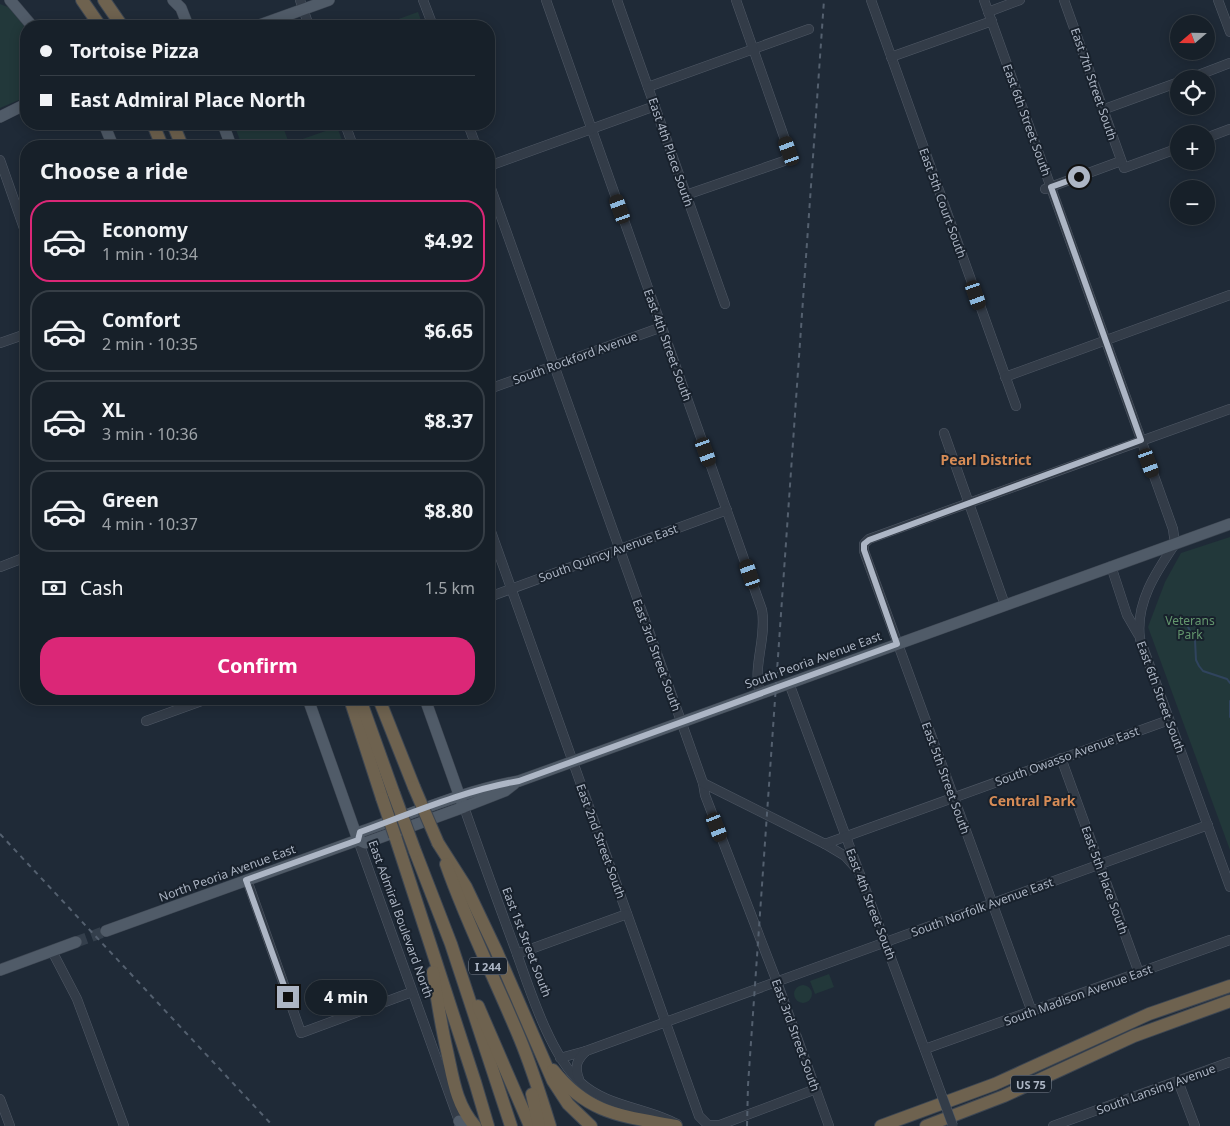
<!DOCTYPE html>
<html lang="en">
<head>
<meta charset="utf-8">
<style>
	:root { --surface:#172029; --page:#242d35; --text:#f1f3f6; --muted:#9ea3a8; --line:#363e46; --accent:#db2777 }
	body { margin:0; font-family:"Noto Sans",sans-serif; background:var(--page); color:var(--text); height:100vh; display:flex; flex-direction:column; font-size:19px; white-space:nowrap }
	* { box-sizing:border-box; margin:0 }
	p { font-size:16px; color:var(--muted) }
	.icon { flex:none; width:28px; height:28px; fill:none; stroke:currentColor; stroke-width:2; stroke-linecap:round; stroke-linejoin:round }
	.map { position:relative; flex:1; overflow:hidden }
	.panel { position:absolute; left:20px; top:140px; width:475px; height:565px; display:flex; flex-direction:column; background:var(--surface); border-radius:20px; box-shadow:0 2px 12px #0003,0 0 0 1px var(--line) }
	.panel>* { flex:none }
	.hud { position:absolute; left:20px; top:20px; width:475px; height:110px; border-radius:20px; box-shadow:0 2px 12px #0003,0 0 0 1px var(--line); display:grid; align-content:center; height:110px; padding:0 20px; background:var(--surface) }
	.needle { width:32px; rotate:250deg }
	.buttons { position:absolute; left:1170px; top:15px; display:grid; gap:10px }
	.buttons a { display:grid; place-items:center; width:45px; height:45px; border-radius:50%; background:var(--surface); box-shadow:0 2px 12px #0003,0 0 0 1px var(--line); font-size:25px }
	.end { position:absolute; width:22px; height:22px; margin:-11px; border:6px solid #adb6c5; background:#111; box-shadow:0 0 0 2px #111 }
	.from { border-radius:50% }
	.bubble { position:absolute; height:35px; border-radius:18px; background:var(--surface); box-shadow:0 2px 12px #0003,0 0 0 1px var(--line); font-size:16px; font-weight:700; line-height:35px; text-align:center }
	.car { position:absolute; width:15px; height:30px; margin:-15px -8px; border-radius:6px; box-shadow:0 0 4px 1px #0007; background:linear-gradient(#222 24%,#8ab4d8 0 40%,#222 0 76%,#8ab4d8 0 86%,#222 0) }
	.hud b { display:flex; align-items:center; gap:18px; height:48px; font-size:19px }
	.hud b+b { border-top:1px solid var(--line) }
	.hud i { width:12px; height:12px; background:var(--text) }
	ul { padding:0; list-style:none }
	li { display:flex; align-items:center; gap:15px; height:82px; margin:0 10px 8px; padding:0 10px; border:2px solid var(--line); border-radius:20px }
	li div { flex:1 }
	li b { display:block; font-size:19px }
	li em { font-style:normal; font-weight:700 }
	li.active { border-color:var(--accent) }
	li>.icon { width:45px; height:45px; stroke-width:1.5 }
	h2 { padding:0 20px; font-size:22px; line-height:60px }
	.pay { display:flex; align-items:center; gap:12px; height:55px; padding:0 20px; font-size:19px }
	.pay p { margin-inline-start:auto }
	.action { display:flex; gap:10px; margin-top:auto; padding:10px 20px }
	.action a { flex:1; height:58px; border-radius:20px; background:var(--accent); color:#fff; font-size:20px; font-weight:700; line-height:58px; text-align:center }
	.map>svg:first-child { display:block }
</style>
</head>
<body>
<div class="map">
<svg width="1230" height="1126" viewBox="0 0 1230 1126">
	<rect width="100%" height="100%" fill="#1f2a37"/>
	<g fill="#22383a">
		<polygon points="0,4 8,7 26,28 26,97 0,108"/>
		<polygon points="418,12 423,26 379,26"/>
		<polygon points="234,124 282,124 290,146 242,146"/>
		<polygon points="337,127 342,140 323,146 296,146 294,142"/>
		<polygon points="1230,537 1230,850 1148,627 1165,582 1181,553"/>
		<polygon points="829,974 834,987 815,994 810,981"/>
		<circle cx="803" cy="994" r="9"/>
	</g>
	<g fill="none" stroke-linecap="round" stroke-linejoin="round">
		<g stroke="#30445e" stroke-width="2">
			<polyline points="1187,625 1195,640 1196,660 1199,666 1203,671 1227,679 1230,683"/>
			<polyline points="1230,701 1230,717"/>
		</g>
		<polyline stroke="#343f4c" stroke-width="11" stroke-dasharray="11 5.5" stroke-linecap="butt" points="76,942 106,931"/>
		<defs>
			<g id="minor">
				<polyline points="300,0 309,26"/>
				<polyline points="423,0 433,26"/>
				<path d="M 546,0 L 762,610 C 767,638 752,667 760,693"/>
				<polyline points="617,0 725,304"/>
				<polyline points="871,0 1016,406"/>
				<path d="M 984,0 L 1173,529 L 1175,544 C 1156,572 1135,603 1140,639 L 1230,887"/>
				<polyline points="1064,0 1124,168 1179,148"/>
				<polyline points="1218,0 1230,32"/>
				<polyline points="988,12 1020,0"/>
				<polyline points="891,57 992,21"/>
				<polyline points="1188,79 1230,63"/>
				<polyline points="648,87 809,29"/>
				<polyline points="1102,110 1179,82"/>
				<polyline points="345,124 353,146"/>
				<polyline points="468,124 476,146"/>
				<polyline points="1206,138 1230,129"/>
				<polyline points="0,160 26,234"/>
				<polyline points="489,166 655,106"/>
				<polyline points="489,183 686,735 703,783 705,795 777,982 829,1126"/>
				<polyline points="1045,189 1121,161"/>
				<polyline points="686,195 784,161 788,156 789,151 736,0"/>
				<polyline points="0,343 26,334"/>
				<polyline points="1005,377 1230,295"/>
				<polyline points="489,389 662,327"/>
				<polyline points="944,433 1005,605"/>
				<polyline points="489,526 699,1116 708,1125 720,1125 816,1089"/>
				<polyline points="1111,566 1127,615 1138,634"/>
				<polyline points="0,567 26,557"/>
				<polyline points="489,597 727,510"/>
				<polyline points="789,683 935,1077"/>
				<polyline points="146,721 207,699"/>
				<polyline points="1061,758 1139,973"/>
				<polyline points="703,783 825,844 845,856 855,867"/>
				<path d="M 464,807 C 481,856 499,905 517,954 C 530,991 551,1056 580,1082 C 607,1107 646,1107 677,1124"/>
				<polyline points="358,840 459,1121 459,1126"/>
				<polyline points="825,844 1169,720"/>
				<polyline points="247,880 301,1033 412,992"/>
				<polyline points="52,951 77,999 124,1126"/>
				<polyline points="517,954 627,914"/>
				<polyline points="1032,1012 864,551 864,544 869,539 1230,409"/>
				<polyline points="925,1049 1230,940"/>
				<polyline points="560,1058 586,1051 1208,825"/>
				<path d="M 579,1079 C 574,1066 577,1060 586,1051"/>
				<polyline points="1178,1081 1195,1126"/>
				<polyline points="0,1099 10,1126"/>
				<polyline points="1053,1126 1230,1062"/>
			</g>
			<g id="major">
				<polyline points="10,0 32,26"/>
				<polyline points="173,0 181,8 188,26"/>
				<polyline points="257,26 329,0"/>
				<polyline points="0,117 26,104"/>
				<polyline points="104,124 113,146"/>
				<polyline points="223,124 231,146"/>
				<polyline points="308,699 358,840"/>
				<polyline points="425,699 462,803"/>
				<path d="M 358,840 L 360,832 C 411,814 466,790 519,781 L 1230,524"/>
				<polyline points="358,840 365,843 464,807 505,791 514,784"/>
				<polyline points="106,931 358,840"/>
				<polyline points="0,970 76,942"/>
				<polyline points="459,1121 462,1126"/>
			</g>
			<g id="highway">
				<polyline points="82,0 100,26"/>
				<polyline points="104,0 122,26"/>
				<polyline points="153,124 162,146"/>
				<polyline points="173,124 182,146"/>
				<polyline points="350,699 382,798"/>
				<polyline points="360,699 394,794"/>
				<polyline points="379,699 414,787"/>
				<polyline points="395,836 475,1082 488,1126"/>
				<polyline points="438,843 466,887 496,950 553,1081 568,1104 591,1126"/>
				<polyline points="415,851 451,944 511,1126"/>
				<path d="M 446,864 C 467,924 496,981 520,1039 C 532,1068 541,1097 550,1126"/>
				<path d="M 433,972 C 437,999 441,1025 447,1051 C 453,1078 456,1105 475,1126"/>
				<polyline points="478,1006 530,1126"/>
				<path d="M 553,1070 C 589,1115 623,1116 676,1126"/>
				<polyline points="532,1094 539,1126"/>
				<polyline points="881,1126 995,1084 1149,1014 1230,986"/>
				<polyline points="926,1126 1004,1096 1134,1036 1230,1001"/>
			</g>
		</defs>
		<use href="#minor" stroke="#505966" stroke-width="10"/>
		<use href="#major" stroke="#3c4551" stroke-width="12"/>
		<use href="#highway" stroke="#3d4652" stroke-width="14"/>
		<use href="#minor" stroke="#333c48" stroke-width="9"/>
		<use href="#major" stroke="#505b68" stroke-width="11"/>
		<use href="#highway" stroke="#6e624f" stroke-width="12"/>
		<g stroke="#54606f" stroke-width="2" stroke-dasharray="5 5" stroke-linecap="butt">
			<polyline points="0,834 273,1126"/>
			<polyline points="747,1126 748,1085 824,0"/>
		</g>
		<defs>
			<polyline id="minor-bridge" points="935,1077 953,1126"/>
			<g id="highway-bridge">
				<polyline points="414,787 438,843"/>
				<polyline points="394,794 415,851"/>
				<polyline points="382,798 395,836"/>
			</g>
		</defs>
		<use href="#minor-bridge" stroke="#505966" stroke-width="10" stroke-linecap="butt"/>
		<use href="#highway-bridge" stroke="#3d4652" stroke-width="14" stroke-linecap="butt"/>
		<use href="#minor-bridge" stroke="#333c48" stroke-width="9"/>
		<use href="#highway-bridge" stroke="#6e624f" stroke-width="12"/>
	</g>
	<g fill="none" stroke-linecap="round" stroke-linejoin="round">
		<path stroke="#adb6c5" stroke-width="6" d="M 288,997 L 246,880 L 358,840 L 360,832 C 412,813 465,790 519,781 L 897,644 L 864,550 L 864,544 L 869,540 L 1141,440 L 1051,187 L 1079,177"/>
	</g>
	<g text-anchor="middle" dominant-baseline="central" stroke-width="4" stroke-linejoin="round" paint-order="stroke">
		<g fill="#18212c" stroke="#808997" stroke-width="1">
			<rect x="469" y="957.5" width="38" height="17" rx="4"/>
			<rect x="1011" y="1075.5" width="40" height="17" rx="4"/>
		</g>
		<g font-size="11" font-weight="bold" fill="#adb6c5">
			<text x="488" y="966">I 244</text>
			<text x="1031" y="1084">US 75</text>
		</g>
		<g font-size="12" fill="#adb6c5" stroke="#18212c">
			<text transform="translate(1094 84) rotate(71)">East 7th Street South</text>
			<text transform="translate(1027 120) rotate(70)">East 6th Street South</text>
			<text transform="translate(671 152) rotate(71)">East 4th Place South</text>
			<text transform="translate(943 203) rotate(70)">East 5th Court South</text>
			<text transform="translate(668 345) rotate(70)">East 4th Street South</text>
			<text transform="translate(575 358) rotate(-20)">South Rockford Avenue</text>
			<text transform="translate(608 553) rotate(-20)">South Quincy Avenue East</text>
			<text transform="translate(657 655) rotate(70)">East 3rd Street South</text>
			<text transform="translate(813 660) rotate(-20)">South Peoria Avenue East</text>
			<text transform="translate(1161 697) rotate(70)">East 6th Street South</text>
			<text transform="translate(1067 756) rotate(-20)">South Owasso Avenue East</text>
			<text transform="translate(946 778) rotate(70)">East 5th Street South</text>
			<text transform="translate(601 841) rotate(70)">East 2nd Street South</text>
			<text transform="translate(227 873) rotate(-20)">North Peoria Avenue East</text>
			<text transform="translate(1105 880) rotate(70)">East 5th Place South</text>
			<text transform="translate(871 904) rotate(69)">East 4th Street South</text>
			<text transform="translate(982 907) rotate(-20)">South Norfolk Avenue East</text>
			<text transform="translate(401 919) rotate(70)">East Admiral Boulevard North</text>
			<text transform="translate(527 942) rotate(69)">East 1st Street South</text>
			<text transform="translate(1078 995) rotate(-20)">South Madison Avenue East</text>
			<text transform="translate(796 1035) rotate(70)">East 3rd Street South</text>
			<text transform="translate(1156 1089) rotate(-20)">South Lansing Avenue</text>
		</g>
		<g font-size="12" fill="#64966e" stroke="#18212c">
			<text x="1190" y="620">Veterans<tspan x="1190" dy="14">Park</tspan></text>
		</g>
		<g font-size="14" font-weight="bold" fill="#d78c56" stroke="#18212c">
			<text x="986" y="459">Pearl District</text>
			<text x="1032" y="800">Central Park</text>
		</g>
	</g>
</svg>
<div class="buttons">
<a><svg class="needle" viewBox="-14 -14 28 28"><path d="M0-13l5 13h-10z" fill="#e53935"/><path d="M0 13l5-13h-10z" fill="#9ea3a8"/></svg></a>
<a><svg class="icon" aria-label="locate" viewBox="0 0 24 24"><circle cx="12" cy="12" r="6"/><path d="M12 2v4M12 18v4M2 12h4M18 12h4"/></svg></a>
<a>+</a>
<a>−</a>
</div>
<i class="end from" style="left:1079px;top:177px"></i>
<i class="end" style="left:288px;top:997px"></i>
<div class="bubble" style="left:305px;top:980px;width:82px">4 min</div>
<i class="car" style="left:789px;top:151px;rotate:340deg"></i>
<i class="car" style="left:620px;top:209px;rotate:340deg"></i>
<i class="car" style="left:976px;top:295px;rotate:161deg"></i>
<i class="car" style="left:706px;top:452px;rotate:160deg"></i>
<i class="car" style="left:1149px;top:463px;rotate:160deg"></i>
<i class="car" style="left:750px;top:574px;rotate:341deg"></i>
<i class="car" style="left:717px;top:827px;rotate:159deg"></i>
<div class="hud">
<b><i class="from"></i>Tortoise Pizza</b>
<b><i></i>East Admiral Place North</b>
</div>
<section class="panel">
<h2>Choose a ride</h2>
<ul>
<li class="active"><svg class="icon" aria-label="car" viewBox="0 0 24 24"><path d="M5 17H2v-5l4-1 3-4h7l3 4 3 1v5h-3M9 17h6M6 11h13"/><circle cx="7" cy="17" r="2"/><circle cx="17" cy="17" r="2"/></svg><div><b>Economy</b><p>1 min · 10:34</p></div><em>$4.92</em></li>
<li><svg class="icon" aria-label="car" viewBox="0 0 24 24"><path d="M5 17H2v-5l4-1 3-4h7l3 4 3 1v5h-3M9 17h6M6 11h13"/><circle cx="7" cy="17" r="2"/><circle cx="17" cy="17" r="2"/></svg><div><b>Comfort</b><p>2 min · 10:35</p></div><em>$6.65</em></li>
<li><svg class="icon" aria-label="car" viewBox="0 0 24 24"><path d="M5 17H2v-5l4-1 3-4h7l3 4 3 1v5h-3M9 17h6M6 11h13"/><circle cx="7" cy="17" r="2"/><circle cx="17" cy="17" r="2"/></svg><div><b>XL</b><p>3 min · 10:36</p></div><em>$8.37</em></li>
<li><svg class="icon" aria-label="car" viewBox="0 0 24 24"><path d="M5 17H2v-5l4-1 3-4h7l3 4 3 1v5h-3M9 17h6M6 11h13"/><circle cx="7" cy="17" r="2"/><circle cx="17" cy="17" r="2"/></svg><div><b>Green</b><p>4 min · 10:37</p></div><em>$8.80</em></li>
</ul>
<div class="pay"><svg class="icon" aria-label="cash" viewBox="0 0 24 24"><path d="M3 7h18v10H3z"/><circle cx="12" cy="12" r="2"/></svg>Cash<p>1.5 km</p></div>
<div class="action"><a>Confirm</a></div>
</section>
</div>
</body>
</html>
